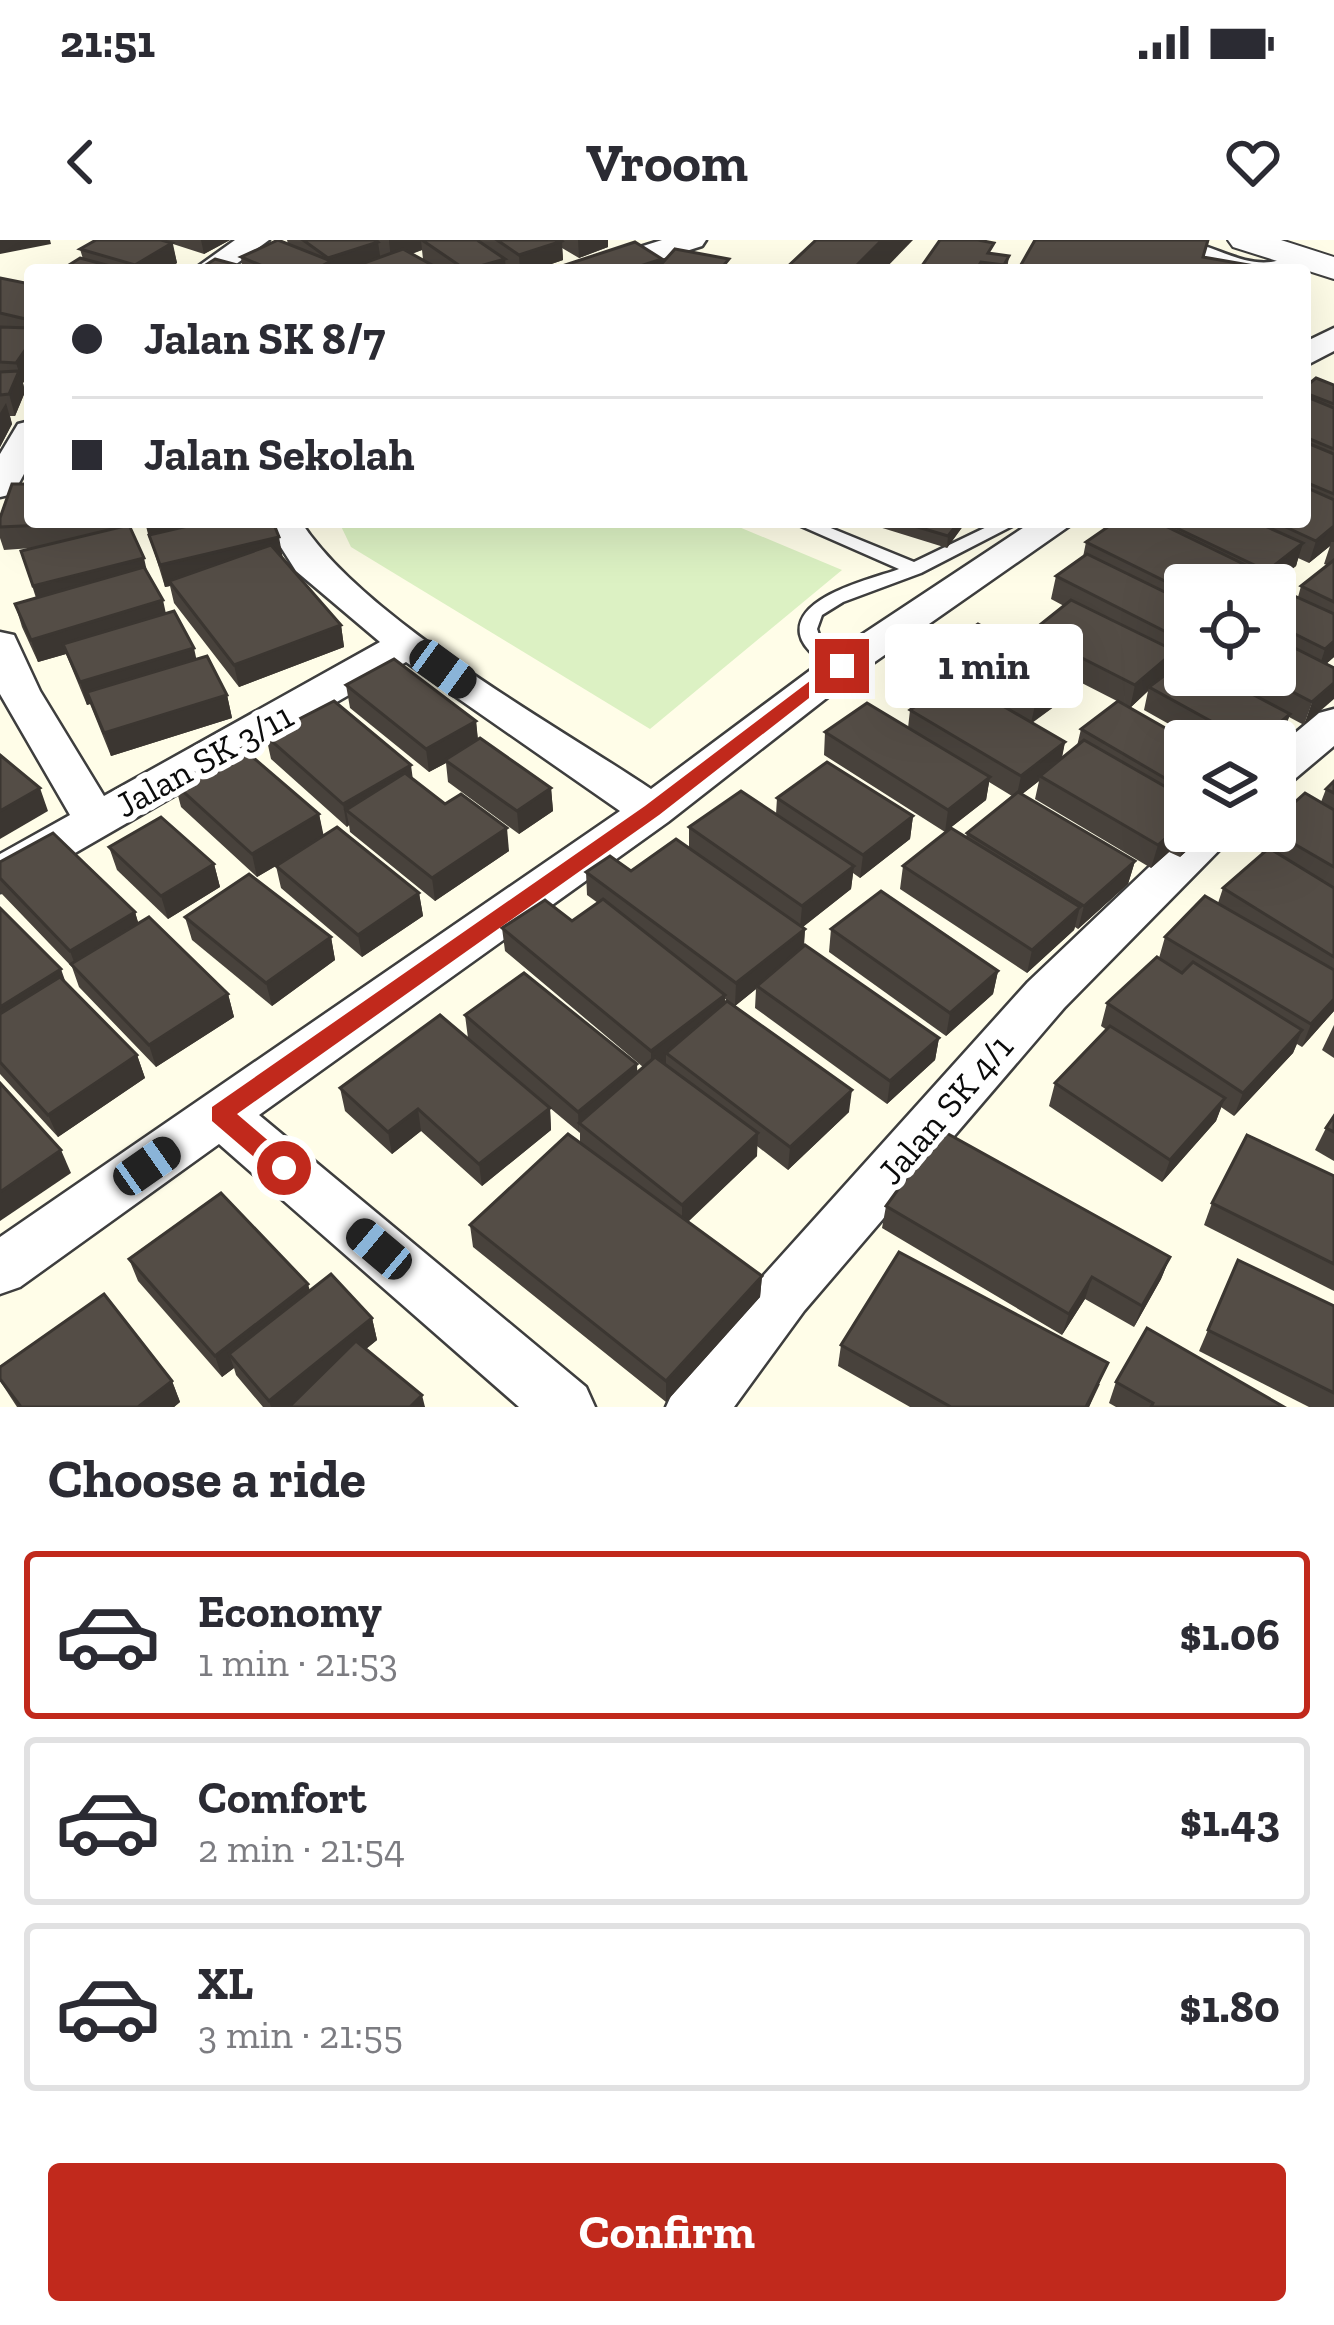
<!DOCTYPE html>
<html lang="en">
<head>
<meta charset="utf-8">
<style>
	:root { --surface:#fff; --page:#f2f2f3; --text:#2b2b33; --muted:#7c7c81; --line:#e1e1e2; --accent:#c1291c }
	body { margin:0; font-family:"Zilla Slab",serif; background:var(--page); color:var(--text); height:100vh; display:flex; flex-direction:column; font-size:45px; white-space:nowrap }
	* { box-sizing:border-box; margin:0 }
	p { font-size:39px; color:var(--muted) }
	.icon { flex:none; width:66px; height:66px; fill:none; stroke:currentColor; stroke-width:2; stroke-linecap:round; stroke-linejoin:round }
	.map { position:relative; height:1167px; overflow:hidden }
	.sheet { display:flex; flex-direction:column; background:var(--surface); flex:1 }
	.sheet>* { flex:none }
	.top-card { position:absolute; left:24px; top:24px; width:1287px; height:264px; border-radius:12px; box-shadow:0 12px 48px #0002; display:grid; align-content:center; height:264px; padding:0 48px; background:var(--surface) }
	.buttons { position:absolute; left:1164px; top:324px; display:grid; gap:24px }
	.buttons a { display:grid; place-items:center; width:132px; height:132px; border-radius:12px; background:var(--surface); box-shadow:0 12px 48px #0002; font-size:60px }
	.end { position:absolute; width:54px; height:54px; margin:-27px; border:15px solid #c1291c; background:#fff; box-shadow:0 0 0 6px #fff }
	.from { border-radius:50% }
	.bubble { position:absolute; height:84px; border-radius:12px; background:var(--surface); box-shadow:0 12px 48px #0002; font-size:39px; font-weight:800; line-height:84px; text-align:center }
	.car { position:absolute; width:36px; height:72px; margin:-36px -18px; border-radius:15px; box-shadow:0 0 9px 3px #0007; background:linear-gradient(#222 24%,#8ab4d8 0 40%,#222 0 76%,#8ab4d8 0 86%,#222 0) }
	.top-card b { display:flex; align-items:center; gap:42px; height:114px; font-size:45px }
	.top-card b+b { border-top:3px solid var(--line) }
	.top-card i { width:30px; height:30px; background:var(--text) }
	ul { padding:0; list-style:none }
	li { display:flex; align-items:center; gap:36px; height:168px; margin:0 24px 18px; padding:0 24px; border:6px solid var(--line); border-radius:12px }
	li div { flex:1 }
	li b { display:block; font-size:45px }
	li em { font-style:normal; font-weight:800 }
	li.on { border-color:var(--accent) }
	li>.icon { width:108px; height:108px; stroke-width:1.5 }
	h2 { padding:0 48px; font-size:54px; line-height:144px }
	.primary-button { display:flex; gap:24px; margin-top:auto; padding:24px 48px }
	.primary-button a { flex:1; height:138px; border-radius:12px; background:var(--accent); color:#fff; font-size:48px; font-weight:800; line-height:138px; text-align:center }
	.status { display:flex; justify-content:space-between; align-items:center; height:84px; padding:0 60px; background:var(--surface); direction:ltr }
	.status svg { height:33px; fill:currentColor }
	header { display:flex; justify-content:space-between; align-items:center; height:156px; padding:0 48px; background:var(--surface); font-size:54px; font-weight:800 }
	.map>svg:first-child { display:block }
</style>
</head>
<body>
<div class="status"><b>21:51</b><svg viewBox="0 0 49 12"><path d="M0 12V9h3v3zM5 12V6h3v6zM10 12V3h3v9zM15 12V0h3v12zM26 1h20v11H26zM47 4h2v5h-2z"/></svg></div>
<header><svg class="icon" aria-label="back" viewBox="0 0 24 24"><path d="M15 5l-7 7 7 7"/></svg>Vroom<svg class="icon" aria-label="heart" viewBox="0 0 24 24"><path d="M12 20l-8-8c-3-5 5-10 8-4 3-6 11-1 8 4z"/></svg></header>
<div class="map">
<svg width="1334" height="1167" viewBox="0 0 1334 1167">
	<rect width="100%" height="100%" fill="#fffde8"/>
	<polygon fill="#dcf1c3" points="339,282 727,282 842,330 650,489 351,307"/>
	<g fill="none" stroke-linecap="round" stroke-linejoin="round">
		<defs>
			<g id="service">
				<path d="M 1173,0 C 1208,0 1237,26 1271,22 C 1281,21 1290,15 1299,12 L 1306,16 C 1267,44 1210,22 1173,0 Z"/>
				<path d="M 792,282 L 816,282 L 914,322 L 997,282 L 1020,282 L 921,333 L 843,362 L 822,375 L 817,389 L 821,401 L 851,426 L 842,432 C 827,426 803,411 800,394 C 794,356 872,339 899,329 Z"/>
			</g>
			<g id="minor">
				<polygon points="235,0 269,0 228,30 193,30"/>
				<polygon points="662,0 706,0 702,6 627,30 582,30 586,24"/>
				<polygon points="1334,88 1334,111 1305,126 1305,102"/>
				<polygon points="30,181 30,223 13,254 0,257 0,214 18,184"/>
				<path d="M 265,282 L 301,282 C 364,379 551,482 651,549 L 828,417 L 1032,282 L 1075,282 L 856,435 L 668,582 L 259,875 L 586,1147 L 595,1167 L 519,1167 L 219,904 L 20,1047 L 0,1054 L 0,997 L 620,571 L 406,422 L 16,647 L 0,652 L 0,614 L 70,575 L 0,454 L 0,392 L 14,395 L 40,451 L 104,556 L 380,402 L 296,331 Z"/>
				<polygon points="1334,469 1334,506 1290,543 1275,548 1275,510 1319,473"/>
				<polygon points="1187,591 1238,591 1064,768 804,1071 734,1167 666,1167 675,1147 764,1035 1028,742"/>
			</g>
			<polygon id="tertiary" points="1228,0 1281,0 1334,17 1334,39 1233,7"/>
		</defs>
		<use href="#service" stroke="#3e3e3e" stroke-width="5"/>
		<use href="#minor" stroke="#3e3e3e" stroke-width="5"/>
		<use href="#tertiary" stroke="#3e3e3e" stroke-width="4"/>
		<use href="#service" fill="#fff" fill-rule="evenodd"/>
		<use href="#minor" fill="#fff" fill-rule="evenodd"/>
		<use href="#tertiary" fill="#fff" fill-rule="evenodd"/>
	</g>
	<g fill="#48423c" fill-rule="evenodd">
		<polygon points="96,0 230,0 204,14 173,4 177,23 165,30 61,30 83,19 80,9"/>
		<path d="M 287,0 L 608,0 L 608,7 L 579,18 L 562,8 L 563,20 L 534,30 L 514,30 L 506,25 L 506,30 L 198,30 L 242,26 L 241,17 L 288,4 ZM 422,10 L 423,19 L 412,14 Z"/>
		<polygon points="992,14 1009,16 1007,30 919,30"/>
		<polygon points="0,38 30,44 30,133 23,143 25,152 15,176 10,176 12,184 0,207"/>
		<path d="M 1334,145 L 1334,417 L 1326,424 L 1304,485 L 1289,477 L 1282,497 L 1275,503 L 1275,501 L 1199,501 L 1144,470 L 1148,451 L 1130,468 L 1185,501 L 1185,591 L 1204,595 L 1180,617 L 1169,612 L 1151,628 L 1035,559 L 1039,541 L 1022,554 L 1135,621 L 1128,644 L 1078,689 L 1075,687 L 1074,690 L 1027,733 L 900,649 L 903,626 L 966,597 L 967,593 L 1012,556 L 989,542 L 986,560 L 945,592 L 824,515 L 825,492 L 908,488 L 910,470 L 954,439 L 939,430 L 942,408 L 1027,411 L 1031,392 L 1064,366 L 1051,359 L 1056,336 L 1083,317 L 1086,302 L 1115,282 L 1305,282 L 1305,147 ZM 1330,306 L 1324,324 L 1327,325 L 1301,346 L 1298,357 L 1275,352 L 1275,435 L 1220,435 L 1220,437 L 1169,432 L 1172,421 L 1174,422 L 1185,412 L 1185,345 L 1271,345 L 1296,326 L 1298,318 L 1309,323 ZM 1070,437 L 1117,461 L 1081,489 L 1077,506 L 1062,518 L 1065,502 L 1032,483 L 1066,458 Z"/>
		<polygon points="30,225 30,282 123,282 121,286 147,333 166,374 196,419 227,455 232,478 111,516 90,464 87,465 66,414 38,422 22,387 15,364 36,358 21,311 32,308 4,310 0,298 0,287 29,244 26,234"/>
		<polygon points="145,282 273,282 283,319 341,385 344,407 239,447 174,363 170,346 165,347"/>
		<polygon points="863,282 966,282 947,308"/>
		<polygon points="346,445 476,481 478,499 551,548 553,571 519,594 448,542 446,523 429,532 350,468"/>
		<polygon points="266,496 413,540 509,611 435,661 350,592 349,585 347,587 271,519"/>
		<polygon points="1334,541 1334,771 1302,807 1297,804 1293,813 1234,876 1221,867 1216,881 1162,942 1049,866 1055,843 1107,790 1101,786 1107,763 1159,718 1165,697 1218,663 1223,648 1263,613 1258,611 1265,591 1275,591 1321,562 1326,549"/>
		<polygon points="175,544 319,574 323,596 419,653 423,676 362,717 281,648 276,626 257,637 181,567"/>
		<polygon points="777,558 913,576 910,599 860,638 853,633 851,649 803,687 805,689 804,707 939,798 935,820 887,864 755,768 756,749 735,766 725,759 725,763 849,872 788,930 757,906 757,916 688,982 762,1036 760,1057 666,1162 473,1007 470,985 580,903 580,893 550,868 551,890 482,946 421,891 392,914 345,871 340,848 468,798 465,775 637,824 637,833 643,827 505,711 502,688 572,681 598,663 587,655 586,632 631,631 689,607 689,587 776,574"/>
		<polygon points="109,607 214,624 220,647 168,679 117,630"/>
		<polygon points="0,622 135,672 138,683 228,754 234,777 156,827 79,747 72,727 0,652"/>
		<polygon points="0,668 66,744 137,815 145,838 58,897 0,834"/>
		<polygon points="185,677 331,697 335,720 272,766 192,700"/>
		<polygon points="831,689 998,731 993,754 946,796 829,712"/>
		<polygon points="1334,785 1334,818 1322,810"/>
		<polygon points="1334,876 1334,921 1315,910 1326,888"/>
		<polygon points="1334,936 1334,1051 1204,985 1212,963"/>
		<polygon points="886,966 1170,1017 1161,1039 1134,1087 1085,1059 1062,1095 882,988"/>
		<polygon points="129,1019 310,1051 372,1078 377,1100 366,1109 425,1167 263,1167 236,1135 234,1128 222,1137 138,1041"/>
		<polygon points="1238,1020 1334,1066 1334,1167 1309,1167 1199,1111"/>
		<polygon points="841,1105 1100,1144 1089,1167 910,1167 838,1126"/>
		<polygon points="0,1127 172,1141 180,1162 174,1167 17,1167 0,1141"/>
		<polygon points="1116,1142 1284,1167 1116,1167 1109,1163"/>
	</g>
	<g fill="#3b3631">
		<polygon points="0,0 50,0 51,4 0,14"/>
		<polygon points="201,0 230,0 204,14"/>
		<polygon points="389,0 421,0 422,10 391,20"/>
		<polygon points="578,0 608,0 608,7 579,18"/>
		<polygon points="882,0 913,0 884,30 852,30"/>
		<polygon points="562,1 563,20 534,30 520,30 519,15"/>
		<polygon points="378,2 381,22 353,27 354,30 314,30 329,23 328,18"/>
		<polygon points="172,3 177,23 165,30 136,30 135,25"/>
		<polygon points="505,19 506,30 471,30"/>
		<polygon points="662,19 662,30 628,30"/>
		<polygon points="30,103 30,133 23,143 25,152 15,176 9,154 19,132 16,123"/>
		<polygon points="6,163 12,184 0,207 0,173"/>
		<polygon points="111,282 123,282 117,304"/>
		<polygon points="145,282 242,282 149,298"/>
		<polygon points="959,282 966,282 947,308 948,296"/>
		<polygon points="1334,286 1334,302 1331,302 1330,306 1309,323 1316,301"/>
		<polygon points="279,297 283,319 169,341 170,346 165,347 160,325"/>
		<polygon points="1303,303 1296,326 1271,345 1263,345 1267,331"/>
		<polygon points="144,318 149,340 40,368 33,346"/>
		<polygon points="1264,334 1260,345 1249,345"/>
		<polygon points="163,360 168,383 63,404 66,414 38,422 31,400"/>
		<polygon points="341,385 344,407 239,447 234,425"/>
		<polygon points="1185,395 1185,412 1174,422 1180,399"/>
		<polygon points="1334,401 1334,417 1318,431 1325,409"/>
		<polygon points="194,408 199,431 87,452 90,464 87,465 80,442"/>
		<polygon points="1175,411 1169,433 1149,447 1148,451 1130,468 1135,445"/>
		<polygon points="1071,435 1066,458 1031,483 1036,461"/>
		<polygon points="1334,443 1334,459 1304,485 1312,462"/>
		<polygon points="227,455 232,478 111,516 104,493"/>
		<polygon points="1290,474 1282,497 1275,503 1275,501 1258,501"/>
		<polygon points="476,481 478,504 445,520 446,523 429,532 426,509"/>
		<polygon points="1065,502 1060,524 1040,536 1039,541 1016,559 1021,536"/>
		<polygon points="411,525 414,548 346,570 349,585 347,587 343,564"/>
		<polygon points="990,537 986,560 945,592 948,570"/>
		<polygon points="40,548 48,571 0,599 0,571"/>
		<polygon points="551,548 553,571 519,594 517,571"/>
		<polygon points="319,574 324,597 257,637 252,614"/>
		<polygon points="913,576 910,599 860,638 863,615"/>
		<polygon points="507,588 509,611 435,661 432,638"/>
		<polygon points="1176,589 1169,612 1151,628 1158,605"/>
		<polygon points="1190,591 1205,591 1204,595 1180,617 1187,594"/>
		<polygon points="1135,621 1128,644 1078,689 1084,666"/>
		<polygon points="214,624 220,647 168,679 161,656"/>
		<polygon points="854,626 851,649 800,689 802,666"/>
		<polygon points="419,653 423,676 362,717 358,695"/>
		<polygon points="1080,667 1074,690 1027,733 1032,710"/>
		<polygon points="135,672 142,695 77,730 70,711"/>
		<polygon points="805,689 803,712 757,746 756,749 735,766 736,743"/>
		<polygon points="331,697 335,720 272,766 266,743"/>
		<polygon points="61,729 69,752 0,796 0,767"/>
		<polygon points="998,731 993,754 946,796 950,773"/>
		<polygon points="228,754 234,777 156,827 149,805"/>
		<polygon points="725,755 724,777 666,813 666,823 651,834 651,811"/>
		<polygon points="1334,759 1334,771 1302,807 1311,784"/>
		<polygon points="1302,790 1293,813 1234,876 1243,853"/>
		<polygon points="939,798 935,820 887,864 890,841"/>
		<polygon points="137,815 145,838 58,897 48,875"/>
		<polygon points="637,824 638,847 579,883 579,894 578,872"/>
		<polygon points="852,850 849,872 788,930 790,907"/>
		<polygon points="1225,858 1216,881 1162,942 1170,920"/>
		<polygon points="550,868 551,890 482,946 479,924"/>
		<polygon points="418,869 421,891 392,914 388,892"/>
		<polygon points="758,893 757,916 682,987 682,965"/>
		<polygon points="61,910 71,933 0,981 0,952"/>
		<polygon points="1170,1017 1161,1039 1134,1087 1142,1066"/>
		<polygon points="762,1036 760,1057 666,1162 666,1141"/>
		<polygon points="1092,1037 1085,1059 1062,1095 1069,1074"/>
		<polygon points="308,1044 314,1065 229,1114 234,1128 222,1137 215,1116"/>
		<polygon points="372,1078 377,1100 294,1167 271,1167 269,1161"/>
		<polygon points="1108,1123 1089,1167 1086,1167"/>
		<polygon points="172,1141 180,1162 174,1167 138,1167"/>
		<polygon points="422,1155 425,1167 410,1167"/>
	</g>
	<g fill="#544d46" stroke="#3b3631" stroke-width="3">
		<polygon points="96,0 161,0 172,3 135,25 80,9"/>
		<polygon points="278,0 331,21 314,30 272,30 241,17"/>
		<polygon points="303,0 376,0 378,2 328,18"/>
		<polygon points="422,0 477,0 505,19 466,30"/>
		<polygon points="497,0 561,0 562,1 519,15"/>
		<polygon points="816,0 882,0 852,30 784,30"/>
		<polygon points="940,0 978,0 994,3 988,13 1009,16 1004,25 981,22 976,30 919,30"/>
		<polygon points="1035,0 1208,0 1203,17 1278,30 1018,30"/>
		<polygon points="635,2 662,19 628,30 553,29"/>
		<polygon points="403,9 441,30 358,30 353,27"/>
		<polygon points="675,9 729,19 720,30 656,30"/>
		<polygon points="80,18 125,30 61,30"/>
		<polygon points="215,19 256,30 198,30"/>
		<polygon points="0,38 30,44 30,80 0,73"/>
		<polygon points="0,87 30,88 30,103 16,123 0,122"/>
		<polygon points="19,131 9,154 0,155 0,132"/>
		<polygon points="1316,138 1334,145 1334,164 1305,153 1305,147"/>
		<polygon points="1305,156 1334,168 1334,209 1305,197"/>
		<polygon points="1305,202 1334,214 1334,254 1305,242"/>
		<polygon points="12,244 30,244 30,282 111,282 0,287 0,278"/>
		<polygon points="1305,247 1334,260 1334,286 1316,301 1275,282 1305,282"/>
		<polygon points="205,282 273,282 279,297 160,325 149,295"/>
		<polygon points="901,282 959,282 948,296"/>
		<polygon points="1115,282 1157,282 1264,334 1249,345 1185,345 1185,351 1086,302"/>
		<polygon points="1164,282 1256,282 1303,303 1267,331"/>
		<polygon points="129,285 144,318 33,346 21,311"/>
		<polygon points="271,305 341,385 234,425 169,341"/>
		<polygon points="1087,314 1185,362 1185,395 1180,399 1056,336"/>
		<polygon points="1334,320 1334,362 1301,346"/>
		<polygon points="144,327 163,360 31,400 15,364"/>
		<polygon points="1279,349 1334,374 1334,401 1325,409 1275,384 1275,352"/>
		<polygon points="1071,360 1175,411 1135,445 1031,392"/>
		<polygon points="174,371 194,408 80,442 63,404"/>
		<polygon points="978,384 1071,435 1036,461 942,408"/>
		<polygon points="1275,398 1334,428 1334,443 1312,462 1260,435 1275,435"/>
		<polygon points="207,416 227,455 104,493 87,452"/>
		<polygon points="394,419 476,481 426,509 346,445"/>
		<polygon points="1185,420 1185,435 1216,435 1290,474 1258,501 1247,501 1149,447"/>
		<polygon points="955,438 1065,502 1021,536 910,470"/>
		<polygon points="334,461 411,525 343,564 266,496"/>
		<polygon points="1118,461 1188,501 1185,501 1185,550 1081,489"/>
		<polygon points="867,463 990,537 948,570 825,492"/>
		<polygon points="480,498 551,548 517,571 445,520"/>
		<polygon points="1084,500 1185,558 1185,591 1190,591 1187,594 1176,589 1158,605 1040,536"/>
		<polygon points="242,508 319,574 252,614 175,544"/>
		<polygon points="0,515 40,548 0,571"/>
		<polygon points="827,522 913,576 863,615 777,558"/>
		<polygon points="405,533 445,564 461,554 507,588 432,638 346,570"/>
		<polygon points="1334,541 1334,553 1326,549"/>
		<polygon points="741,551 854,626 802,666 689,587"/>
		<polygon points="1018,552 1135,621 1084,666 967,593"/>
		<polygon points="1305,553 1334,570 1334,627 1272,591 1275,591 1275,580"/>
		<polygon points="161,577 214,624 161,656 109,607"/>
		<polygon points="337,587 419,653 358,695 276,626"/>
		<polygon points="951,588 1080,667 1032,710 903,626"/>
		<polygon points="53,593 135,672 70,711 0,638 0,622"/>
		<polygon points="676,599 805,689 736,743 586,632 610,616 631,631"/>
		<polygon points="1269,608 1334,648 1334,717 1223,648"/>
		<polygon points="249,634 331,697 266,743 185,677"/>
		<polygon points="881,651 998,731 950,773 831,689"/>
		<polygon points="1205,656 1334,730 1334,759 1311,784 1165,697"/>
		<polygon points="603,659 725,755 651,811 502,688 545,660 572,681"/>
		<polygon points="0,668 61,729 0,767"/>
		<polygon points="149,677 228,754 149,805 71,724"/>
		<polygon points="805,705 939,798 890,841 757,746"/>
		<polygon points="1157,717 1182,733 1193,722 1302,790 1243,853 1107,763"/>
		<polygon points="524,733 637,824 578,872 465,775"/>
		<polygon points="60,737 137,815 48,875 0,822 0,774"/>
		<polygon points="727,761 852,850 790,907 666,813"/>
		<polygon points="440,775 550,868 479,924 418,869 388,892 340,848"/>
		<polygon points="1110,786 1225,858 1170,920 1055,843"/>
		<polygon points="655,817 758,893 682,965 579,883"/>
		<polygon points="0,843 61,910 0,952"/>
		<polygon points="1334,876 1334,892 1326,888"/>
		<polygon points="941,890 1170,1017 1142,1066 1092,1037 1069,1074 886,966"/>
		<polygon points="568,894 762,1036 666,1141 470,985"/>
		<polygon points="1247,895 1334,936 1334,1024 1212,963"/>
		<polygon points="221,953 308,1044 215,1116 129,1019"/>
		<polygon points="899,1012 1108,1123 1086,1167 951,1167 841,1105"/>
		<polygon points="1238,1020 1334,1066 1334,1153 1208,1090"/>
		<polygon points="331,1034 372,1078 269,1161 229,1114"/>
		<polygon points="104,1054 172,1141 138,1167 21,1167 0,1139 0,1127"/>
		<polygon points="1147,1088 1284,1167 1151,1167 1153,1163 1116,1142"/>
		<polygon points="356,1101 422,1155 410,1167 289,1167"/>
	</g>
	<polygon fill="#c1291c" points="835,422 850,426 659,575 237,874 292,921 292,935 275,935 212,881 212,867 645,566"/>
	<g text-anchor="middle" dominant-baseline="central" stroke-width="12" stroke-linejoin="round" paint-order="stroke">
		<g font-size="36" fill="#0b0b0b" stroke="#fff">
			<text transform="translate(204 520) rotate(-29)">Jalan SK 3/11</text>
			<text transform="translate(945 869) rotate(-49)">Jalan SK 4/1</text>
		</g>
	</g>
</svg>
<div class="buttons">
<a><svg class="icon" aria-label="locate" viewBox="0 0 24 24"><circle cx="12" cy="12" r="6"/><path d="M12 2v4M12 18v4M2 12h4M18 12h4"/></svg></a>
<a><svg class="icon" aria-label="layers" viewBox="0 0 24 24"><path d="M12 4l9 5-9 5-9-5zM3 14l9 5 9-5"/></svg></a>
</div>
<i class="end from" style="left:284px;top:928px"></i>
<i class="end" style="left:842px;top:426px"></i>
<div class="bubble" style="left:885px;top:384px;width:198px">1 min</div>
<i class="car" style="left:443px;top:429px;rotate:126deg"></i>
<i class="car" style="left:147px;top:926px;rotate:55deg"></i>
<i class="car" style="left:379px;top:1009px;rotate:310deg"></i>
<div class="top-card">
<b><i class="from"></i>Jalan SK 8/7</b>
<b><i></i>Jalan Sekolah</b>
</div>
</div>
<section class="sheet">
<h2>Choose a ride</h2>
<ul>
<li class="on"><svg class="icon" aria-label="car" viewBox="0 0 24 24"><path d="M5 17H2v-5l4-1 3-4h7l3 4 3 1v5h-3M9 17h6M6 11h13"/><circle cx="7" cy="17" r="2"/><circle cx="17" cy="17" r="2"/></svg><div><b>Economy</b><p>1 min · 21:53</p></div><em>$1.06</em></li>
<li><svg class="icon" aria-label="car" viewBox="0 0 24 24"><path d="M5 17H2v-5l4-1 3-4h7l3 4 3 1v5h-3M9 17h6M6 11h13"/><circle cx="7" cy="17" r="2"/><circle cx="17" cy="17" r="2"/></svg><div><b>Comfort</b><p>2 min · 21:54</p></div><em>$1.43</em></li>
<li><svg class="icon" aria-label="car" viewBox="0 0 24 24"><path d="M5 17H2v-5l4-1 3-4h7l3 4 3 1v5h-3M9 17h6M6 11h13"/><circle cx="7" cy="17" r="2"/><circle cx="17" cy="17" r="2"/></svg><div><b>XL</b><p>3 min · 21:55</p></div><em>$1.80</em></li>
</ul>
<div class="primary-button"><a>Confirm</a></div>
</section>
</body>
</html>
